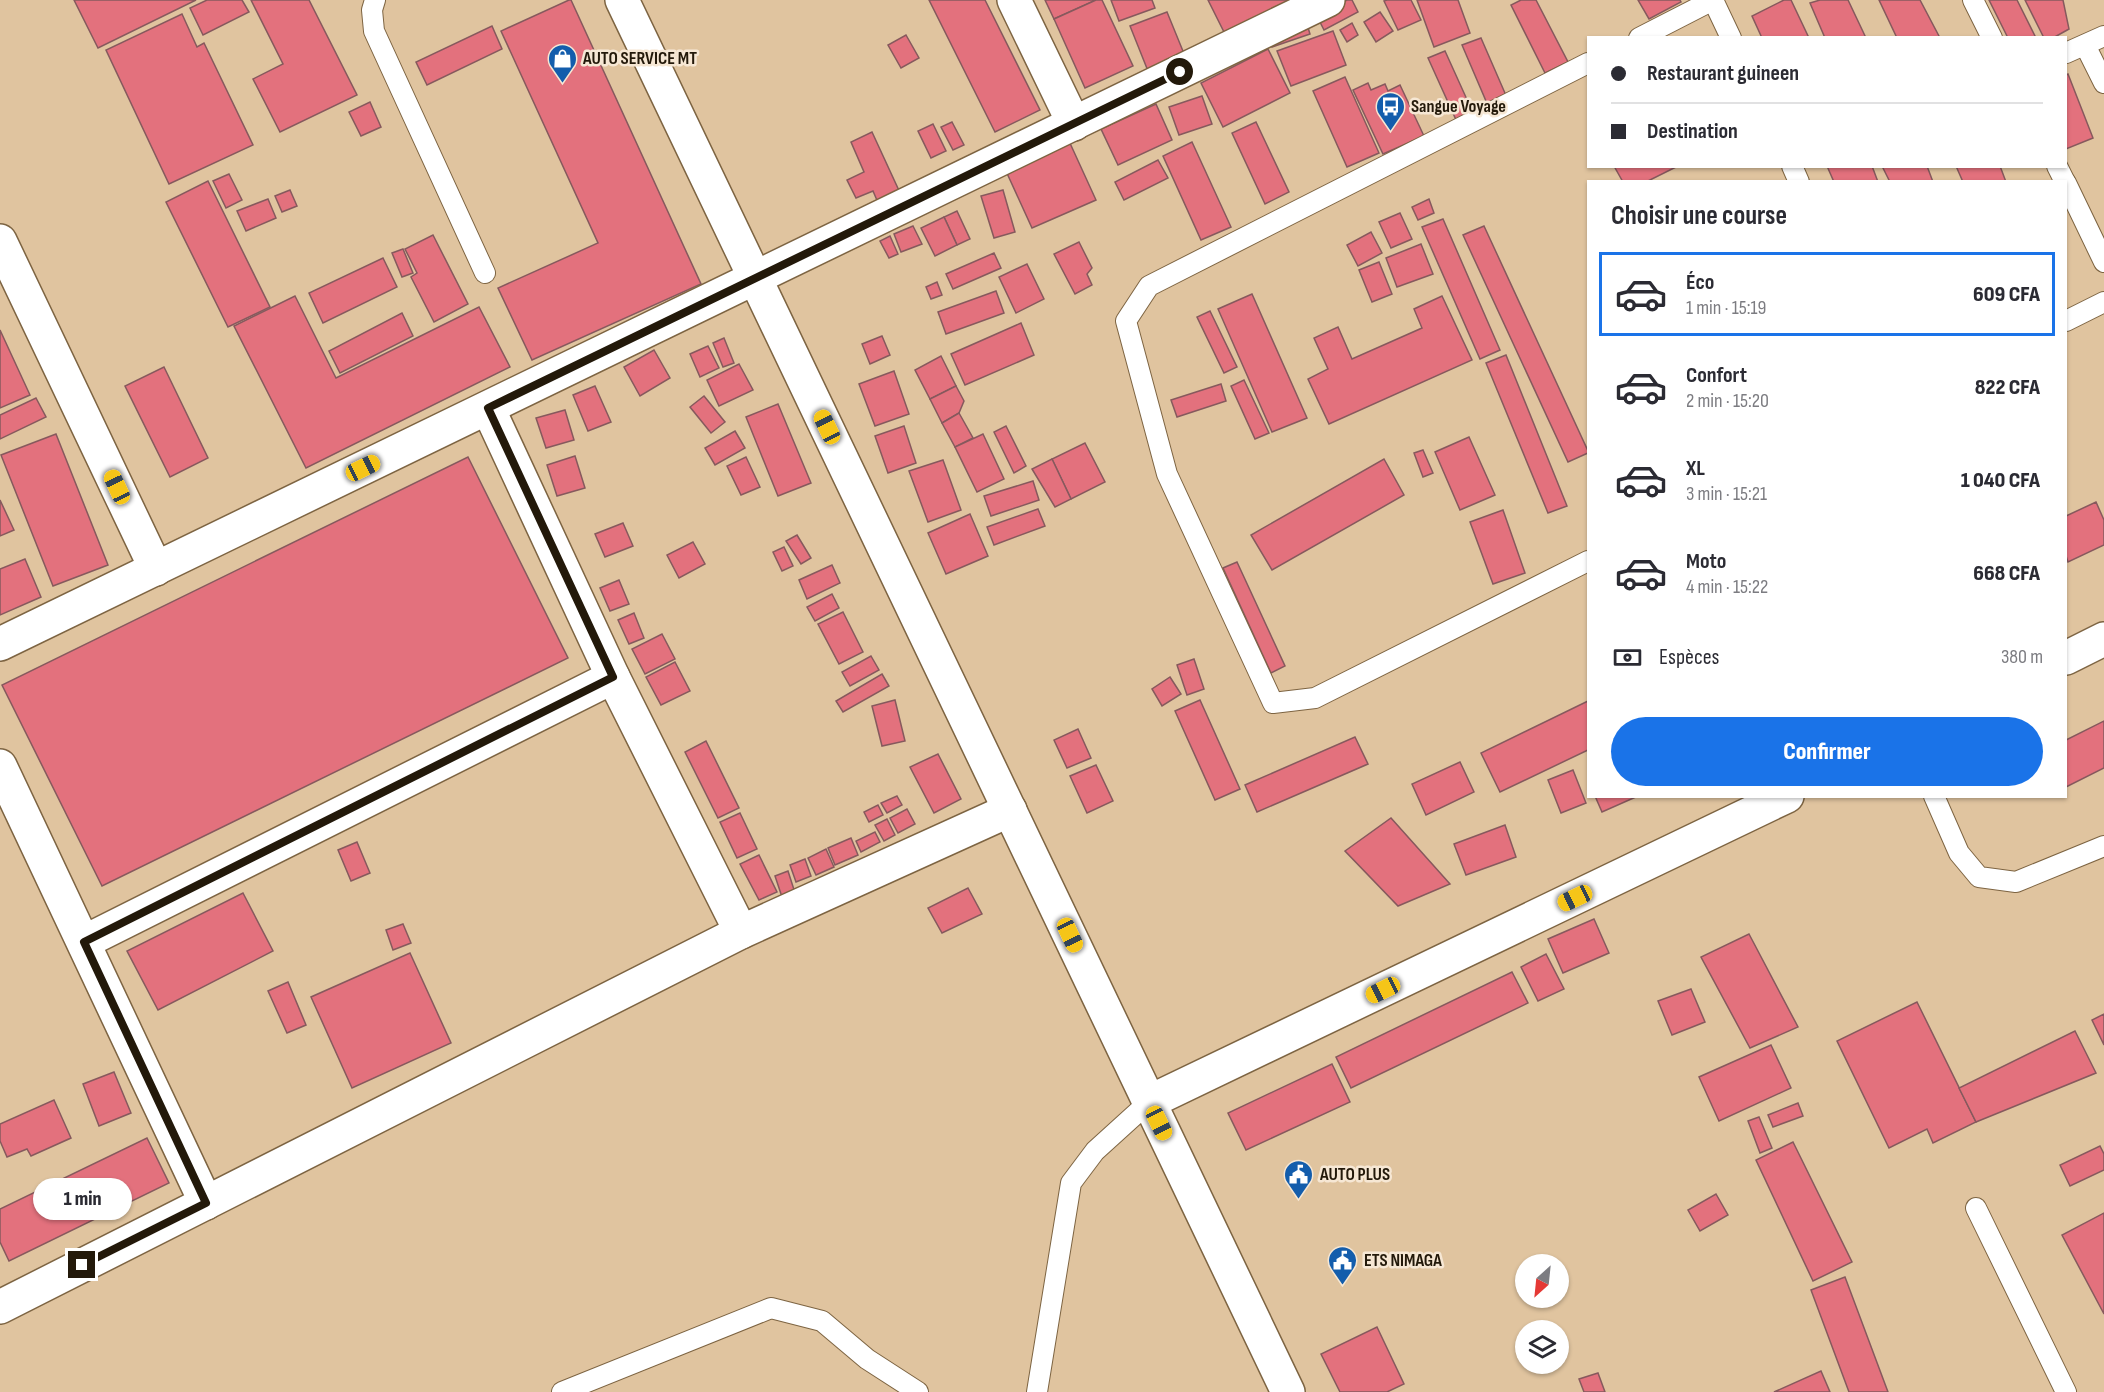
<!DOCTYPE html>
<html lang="fr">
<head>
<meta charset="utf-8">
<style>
	:root { --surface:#fff; --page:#f2f2f3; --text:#2b2b33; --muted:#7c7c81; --line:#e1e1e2; --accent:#1a73e8 }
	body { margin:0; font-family:"Sofia Sans Condensed",sans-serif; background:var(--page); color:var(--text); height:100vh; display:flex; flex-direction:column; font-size:22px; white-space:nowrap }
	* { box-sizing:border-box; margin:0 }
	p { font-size:20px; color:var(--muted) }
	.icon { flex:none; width:33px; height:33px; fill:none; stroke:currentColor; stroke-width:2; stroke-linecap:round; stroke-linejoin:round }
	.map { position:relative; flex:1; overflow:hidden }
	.panel { position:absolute; left:1587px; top:180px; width:480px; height:618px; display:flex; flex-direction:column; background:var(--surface); border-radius:0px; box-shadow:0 2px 4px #0004 }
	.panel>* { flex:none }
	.guide { position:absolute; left:1587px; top:36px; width:480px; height:132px; border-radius:0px; box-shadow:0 2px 4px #0004; display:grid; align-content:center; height:132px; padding:0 24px; background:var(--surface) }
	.needle { width:39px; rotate:207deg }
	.buttons { position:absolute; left:1515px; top:1254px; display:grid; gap:12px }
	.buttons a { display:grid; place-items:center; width:54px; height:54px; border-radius:50%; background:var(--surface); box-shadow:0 2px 4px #0004; font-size:30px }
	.end { position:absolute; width:27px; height:27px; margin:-14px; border:8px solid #23190a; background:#fff; box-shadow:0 0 0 3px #fff }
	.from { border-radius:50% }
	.bubble { position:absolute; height:42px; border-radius:21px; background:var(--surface); box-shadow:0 2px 4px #0004; font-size:20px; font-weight:800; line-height:42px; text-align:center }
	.car { position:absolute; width:18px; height:36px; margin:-18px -9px; border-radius:8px; box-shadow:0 0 4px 2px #0007; background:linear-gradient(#f5c518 24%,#345 0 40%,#f5c518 0 76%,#345 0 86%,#f5c518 0) }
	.guide b { display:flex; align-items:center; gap:21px; height:57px; font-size:22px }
	.guide b+b { border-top:2px solid var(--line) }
	.guide i { width:15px; height:15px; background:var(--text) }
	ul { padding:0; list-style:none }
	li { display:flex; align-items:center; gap:18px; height:84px; margin:0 12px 9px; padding:0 12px; border:3px solid transparent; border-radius:0px }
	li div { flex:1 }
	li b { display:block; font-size:22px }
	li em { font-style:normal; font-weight:800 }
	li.active { border-color:var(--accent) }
	li>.icon { width:54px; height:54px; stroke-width:1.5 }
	h2 { padding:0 24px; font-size:27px; line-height:72px }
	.pay { display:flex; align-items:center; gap:15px; height:66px; padding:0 24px; font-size:22px }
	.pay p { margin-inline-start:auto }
	.primary-button { display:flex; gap:12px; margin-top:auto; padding:12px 24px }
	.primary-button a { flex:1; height:69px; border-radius:36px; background:var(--accent); color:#fff; font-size:24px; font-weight:800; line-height:69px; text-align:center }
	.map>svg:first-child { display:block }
</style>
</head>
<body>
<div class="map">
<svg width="2104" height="1392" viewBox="0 0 2104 1392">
	<rect width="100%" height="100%" fill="#e0c49f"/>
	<g fill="#e3717d" stroke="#86595d" stroke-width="1.5">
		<polygon points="74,0 196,0 98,48"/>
		<polygon points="207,0 242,0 249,12 203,35 190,8"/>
		<polygon points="251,0 309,0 357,95 280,132 253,79 283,64"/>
		<polygon points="569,0 571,0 701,284 532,360 498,288 598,243 501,31"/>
		<polygon points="929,0 985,0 1040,110 995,132"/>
		<polygon points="1045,0 1096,0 1054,19"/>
		<polygon points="1096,0 1102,0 1133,66 1085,88 1054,19"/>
		<polygon points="1111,0 1152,0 1155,8 1119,21"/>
		<polygon points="1208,0 1295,0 1225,34"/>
		<polygon points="1347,0 1352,0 1358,12 1324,30 1317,16"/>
		<polygon points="1387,0 1411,0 1421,20 1398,30 1384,1"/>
		<polygon points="1417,0 1458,0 1470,33 1434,47"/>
		<polygon points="1521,0 1536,0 1568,62 1545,73 1511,5"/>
		<polygon points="1638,0 1680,0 1681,2 1649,19"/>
		<polygon points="1784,0 1791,0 1809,38 1762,38 1752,16"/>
		<polygon points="1820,0 1848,0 1866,38 1825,38 1810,3"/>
		<polygon points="1879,0 1920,0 1940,38 1897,38"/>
		<polygon points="1989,0 2017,0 2036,38 2008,38"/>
		<polygon points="2025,0 2063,0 2069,29 2053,38 2044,38"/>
		<polygon points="1167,12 1185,56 1148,71 1130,26"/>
		<polygon points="1380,12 1393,31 1376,42 1364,22"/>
		<polygon points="182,14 197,47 204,43 253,145 169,184 106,50"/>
		<polygon points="1306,21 1310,34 1272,47 1267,35"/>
		<polygon points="1352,23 1358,35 1347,42 1340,30"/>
		<polygon points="492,26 502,49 427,85 416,62"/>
		<polygon points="1333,31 1346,65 1291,86 1277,51"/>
		<polygon points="906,35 919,58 901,68 888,45"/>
		<polygon points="1481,38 1508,100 1489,108 1462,45"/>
		<polygon points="1268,49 1290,93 1223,127 1201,83"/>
		<polygon points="1445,51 1474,115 1457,122 1428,58"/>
		<polygon points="2068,74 2093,138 2066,149 2066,75"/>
		<polygon points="1345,77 1379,153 1347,167 1313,91"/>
		<polygon points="1368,83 1371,90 1385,84 1388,91 1400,85 1424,136 1383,154 1353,90"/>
		<polygon points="1202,96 1212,124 1179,135 1169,107"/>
		<polygon points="370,102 381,127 361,136 349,112"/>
		<polygon points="1156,104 1172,140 1118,165 1101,129"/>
		<polygon points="952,122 964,145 953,150 941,127"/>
		<polygon points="1256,122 1289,192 1265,204 1232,133"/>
		<polygon points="933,124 946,151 931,158 918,131"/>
		<polygon points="872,132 901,195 879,205 873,191 856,198 847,180 864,172 851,142"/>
		<polygon points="1069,141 1096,200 1032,228 1005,169"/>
		<polygon points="1192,142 1231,227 1201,240 1163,156"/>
		<polygon points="1158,160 1168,178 1124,200 1115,182"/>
		<polygon points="1614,166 1678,166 1646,182 1623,182"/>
		<polygon points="1827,166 1872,166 1878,182 1834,182"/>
		<polygon points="1882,166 1927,166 1933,182 1890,182"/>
		<polygon points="1956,166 2000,166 2006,182 1963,182"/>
		<polygon points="229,174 242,200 226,208 213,181"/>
		<polygon points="208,181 270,307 228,327 166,202"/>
		<polygon points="290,190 297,206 282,212 275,196"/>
		<polygon points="1003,190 1015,232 994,238 981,196"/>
		<polygon points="268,199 276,218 246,231 237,211"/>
		<polygon points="1429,199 1434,213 1418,220 1412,207"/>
		<polygon points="957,211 970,239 957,245 944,217"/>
		<polygon points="1400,213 1412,239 1391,248 1379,222"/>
		<polygon points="944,217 957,245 935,256 921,228"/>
		<polygon points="1443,219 1500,350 1480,359 1422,227"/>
		<polygon points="913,226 922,244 901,252 894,234"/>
		<polygon points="1484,226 1588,451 1588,453 1568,462 1463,235"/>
		<polygon points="1371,232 1382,253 1358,266 1347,245"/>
		<polygon points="433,235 468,304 434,322 411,277 417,273 405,249"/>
		<polygon points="890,236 898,254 889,258 880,241"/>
		<polygon points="1079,242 1092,268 1087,274 1092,285 1075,294 1054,254"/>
		<polygon points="1421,244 1433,274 1397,287 1386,258"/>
		<polygon points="403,249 413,273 402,277 392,253"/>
		<polygon points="994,253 1001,268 953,289 946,274"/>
		<polygon points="383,258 397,287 323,323 309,293"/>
		<polygon points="1379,262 1392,294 1372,302 1359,270"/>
		<polygon points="1027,264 1044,299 1016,313 999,277"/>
		<polygon points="937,282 942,295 931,299 926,287"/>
		<polygon points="996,291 1004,313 946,334 938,312"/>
		<polygon points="1252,294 1307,418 1272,432 1218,309"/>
		<polygon points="295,296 336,378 479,307 510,367 306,468 234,326"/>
		<polygon points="1442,296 1472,360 1329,424 1308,379 1328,369 1314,338 1338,327 1352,359 1422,328 1414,309"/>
		<polygon points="1210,311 1237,367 1224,373 1197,317"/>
		<polygon points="402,313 413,336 340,373 329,351"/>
		<polygon points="1021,323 1034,355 965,385 951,354"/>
		<polygon points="0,330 30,395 0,408"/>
		<polygon points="882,336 890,355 870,364 862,344"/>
		<polygon points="724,338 734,363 723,367 713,343"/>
		<polygon points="708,346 719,368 700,377 690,354"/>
		<polygon points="654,350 670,378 640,396 624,367"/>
		<polygon points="1506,355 1567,506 1548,513 1486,363"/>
		<polygon points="941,356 956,386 930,399 915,370"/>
		<polygon points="739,364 753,390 719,406 707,380"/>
		<polygon points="164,367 208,458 170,477 125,386"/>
		<polygon points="894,371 909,414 875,426 859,384"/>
		<polygon points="1244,380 1269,433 1255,439 1231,386"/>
		<polygon points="1221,384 1226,401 1177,417 1171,400"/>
		<polygon points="595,386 611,422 588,431 573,395"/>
		<polygon points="956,386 964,401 959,413 942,423 930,399"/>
		<polygon points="704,396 725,422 711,433 690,407"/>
		<polygon points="36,398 46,417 0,439 0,415"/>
		<polygon points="778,404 811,483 778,496 746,417"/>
		<polygon points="565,410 574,440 546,448 536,418"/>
		<polygon points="959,413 973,438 955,447 942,423"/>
		<polygon points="904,426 916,463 888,473 875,436"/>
		<polygon points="1006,426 1026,466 1014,473 994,432"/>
		<polygon points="735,431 745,448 715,465 705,448"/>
		<polygon points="56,434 108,565 53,586 1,455"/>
		<polygon points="983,434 1004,479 977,492 955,447"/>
		<polygon points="1469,437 1495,495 1460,510 1435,452"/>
		<polygon points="1085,443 1105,482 1071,499 1052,459"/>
		<polygon points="1423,450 1433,473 1423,477 1414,453"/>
		<polygon points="575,456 585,488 557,496 547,465"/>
		<polygon points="468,457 568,658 102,886 2,685"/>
		<polygon points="746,457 760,487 741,495 727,466"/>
		<polygon points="1052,459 1071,499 1055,507 1032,469"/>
		<polygon points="1384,459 1404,495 1272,570 1251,535"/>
		<polygon points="943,460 961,510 928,522 909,471"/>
		<polygon points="1033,481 1039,500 991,516 984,496"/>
		<polygon points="0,500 14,530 0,536"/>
		<polygon points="2096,502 2104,520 2104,545 2068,562 2066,556 2066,516"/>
		<polygon points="1038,509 1045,526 994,545 987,527"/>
		<polygon points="1503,510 1525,573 1493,584 1470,522"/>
		<polygon points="970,514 988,556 946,574 928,533"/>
		<polygon points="623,523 633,546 605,557 595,534"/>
		<polygon points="797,535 811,558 801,564 786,541"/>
		<polygon points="693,542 705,564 679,578 667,555"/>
		<polygon points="784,547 793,566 782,571 773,552"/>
		<polygon points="25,559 41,597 0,615 0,569"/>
		<polygon points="1237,562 1285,666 1271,673 1223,568"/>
		<polygon points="832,565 840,583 807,599 799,580"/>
		<polygon points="619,580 629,604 610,611 600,588"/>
		<polygon points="832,594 839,608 815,621 807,607"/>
		<polygon points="843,612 863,652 839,664 818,624"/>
		<polygon points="634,613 644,638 629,644 618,620"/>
		<polygon points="662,634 675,659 645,674 632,649"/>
		<polygon points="871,656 879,670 850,686 842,672"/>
		<polygon points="1194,659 1204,689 1187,695 1177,665"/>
		<polygon points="675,662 690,691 661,705 646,677"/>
		<polygon points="882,674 889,686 843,712 836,701"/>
		<polygon points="1170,677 1181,694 1162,706 1152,689"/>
		<polygon points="895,700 905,741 882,746 872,706"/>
		<polygon points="1200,700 1240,789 1215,800 1175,711"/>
		<polygon points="1588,701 1588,750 1500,792 1481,753"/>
		<polygon points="2104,721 2104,768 2066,787 2066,740"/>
		<polygon points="1078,729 1091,758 1067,768 1054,740"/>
		<polygon points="1355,737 1368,764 1257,812 1245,785"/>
		<polygon points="706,741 739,808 718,818 685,752"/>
		<polygon points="938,754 961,799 934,813 910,767"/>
		<polygon points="1460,762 1474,792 1426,815 1412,784"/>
		<polygon points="1096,765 1113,801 1087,813 1070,776"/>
		<polygon points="1573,770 1586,803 1561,813 1548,780"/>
		<polygon points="897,796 902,805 887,813 881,803"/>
		<polygon points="1595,796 1638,796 1602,812"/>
		<polygon points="878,805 883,815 869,822 864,812"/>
		<polygon points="907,809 915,824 898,833 890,818"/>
		<polygon points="740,813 757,849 737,858 720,822"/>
		<polygon points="1391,818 1450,884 1398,906 1345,851"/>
		<polygon points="887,819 895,835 884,841 875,825"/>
		<polygon points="1505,825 1516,857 1466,875 1454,844"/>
		<polygon points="875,832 880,842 861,852 856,841"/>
		<polygon points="851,838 858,855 835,865 828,848"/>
		<polygon points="357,842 370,873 351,881 338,850"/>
		<polygon points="826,849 834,867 816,875 808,858"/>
		<polygon points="759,855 777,892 759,900 740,864"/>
		<polygon points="805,859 811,876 796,882 790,865"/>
		<polygon points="788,871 796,896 783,900 775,876"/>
		<polygon points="968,888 982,914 942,933 928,908"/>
		<polygon points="243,893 273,951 158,1010 127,951"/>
		<polygon points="1594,919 1609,953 1563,973 1548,939"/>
		<polygon points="403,924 411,943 393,950 386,930"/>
		<polygon points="1749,934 1798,1027 1750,1048 1701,957"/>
		<polygon points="410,953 451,1043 352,1088 311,997"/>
		<polygon points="1546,954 1564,989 1538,1001 1521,967"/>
		<polygon points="1512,972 1528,1003 1351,1088 1336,1057"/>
		<polygon points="288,982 306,1025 287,1033 268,991"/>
		<polygon points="1691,989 1705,1022 1672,1035 1658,1001"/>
		<polygon points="1917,1002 1976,1122 1933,1143 1927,1129 1889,1148 1837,1041"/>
		<polygon points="2104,1014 2104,1045 2092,1020"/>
		<polygon points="2075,1031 2096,1073 1976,1122 1959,1088"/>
		<polygon points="1771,1045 1791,1088 1719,1121 1699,1077"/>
		<polygon points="1332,1064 1350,1102 1246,1150 1228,1113"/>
		<polygon points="114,1072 131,1113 99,1126 83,1084"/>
		<polygon points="54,1100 71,1138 31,1156 27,1149 7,1157 0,1141 0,1124"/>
		<polygon points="1798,1103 1803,1116 1773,1127 1768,1115"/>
		<polygon points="1759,1117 1772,1148 1760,1153 1748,1121"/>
		<polygon points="147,1138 169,1183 9,1261 0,1242 0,1209"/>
		<polygon points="1793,1142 1852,1262 1813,1281 1756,1160"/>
		<polygon points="2100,1146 2104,1154 2104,1170 2070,1186 2060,1165"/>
		<polygon points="1716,1194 1728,1215 1700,1231 1688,1210"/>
		<polygon points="2104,1213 2104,1314 2062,1235"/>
		<polygon points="1845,1277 1888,1392 1849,1392 1811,1290"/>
		<polygon points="1377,1327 1404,1384 1387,1392 1340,1392 1321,1354"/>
		<polygon points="1821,1371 1830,1392 1774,1392"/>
		<polygon points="1598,1373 1605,1392 1584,1392 1579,1379"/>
	</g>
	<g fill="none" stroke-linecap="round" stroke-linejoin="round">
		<defs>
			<g id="lane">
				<polyline points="375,0 372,10 374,31 485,273"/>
				<polyline points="1713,0 1731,38"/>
				<polyline points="1973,0 1992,38"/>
				<polyline points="1639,38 1713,0"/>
				<polyline points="2085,45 2104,83"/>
				<polyline points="2066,53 2104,36"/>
				<polyline points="1588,63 1149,286 1126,321 1167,474 1273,703 1315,698 1588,561"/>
				<polyline points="1792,166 1799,182"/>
				<polyline points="2057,166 2065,182"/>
				<polyline points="2066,183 2104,262"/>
				<polyline points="2066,321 2104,302"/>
				<polyline points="1934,796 1959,853 1979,877 2016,882 2104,846"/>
				<polyline points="1976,1208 2066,1392"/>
				<polyline points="562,1392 771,1308 822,1321 867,1359 918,1392"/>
				<polyline points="1037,1392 1071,1183 1095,1151 1149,1102"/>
			</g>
			<g id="street">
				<polyline points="1014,0 1074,124"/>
				<polyline points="0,241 156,569"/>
				<polyline points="488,408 613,677 741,932"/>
				<polyline points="0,644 1328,0"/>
				<polyline points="2066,658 2104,639"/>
				<polyline points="0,766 206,1203"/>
				<polyline points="84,942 613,677"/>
				<polyline points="1149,1102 1787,796"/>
				<polyline points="0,1307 741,932 1010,810"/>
			</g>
			<polyline id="secondary" points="622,0 1288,1392"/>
		</defs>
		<use href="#lane" stroke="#7d6442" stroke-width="22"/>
		<use href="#street" stroke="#7d6442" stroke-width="36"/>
		<use href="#secondary" stroke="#7d6442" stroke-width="36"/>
		<use href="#lane" stroke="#fff" stroke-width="20"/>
		<use href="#street" stroke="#fff" stroke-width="33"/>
		<use href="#secondary" stroke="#fff" stroke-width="33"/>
	</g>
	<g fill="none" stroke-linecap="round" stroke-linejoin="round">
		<polyline stroke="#23190a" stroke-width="8" points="82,1265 206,1203 84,942 613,677 488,408 1180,72"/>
	</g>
	<defs>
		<symbol id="shop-pin" viewBox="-11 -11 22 30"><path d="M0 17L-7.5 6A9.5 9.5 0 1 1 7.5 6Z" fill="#135dac" stroke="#f6e7d4"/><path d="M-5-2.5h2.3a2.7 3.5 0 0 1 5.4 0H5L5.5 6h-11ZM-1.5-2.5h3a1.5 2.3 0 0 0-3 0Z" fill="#fff"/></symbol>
		<symbol id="bus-pin" viewBox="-11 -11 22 30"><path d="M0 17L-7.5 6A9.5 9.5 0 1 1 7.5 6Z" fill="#135dac" stroke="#f6e7d4"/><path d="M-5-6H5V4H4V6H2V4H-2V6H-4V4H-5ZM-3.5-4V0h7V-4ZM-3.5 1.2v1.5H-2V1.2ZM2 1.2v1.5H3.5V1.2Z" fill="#fff"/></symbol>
		<symbol id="civic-pin" viewBox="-11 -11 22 30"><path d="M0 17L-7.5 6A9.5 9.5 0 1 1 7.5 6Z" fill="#135dac" stroke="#f6e7d4"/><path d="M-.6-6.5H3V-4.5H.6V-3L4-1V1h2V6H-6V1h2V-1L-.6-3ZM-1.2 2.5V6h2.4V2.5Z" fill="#fff"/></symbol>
	</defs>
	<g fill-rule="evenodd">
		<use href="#shop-pin" x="546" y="42" width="33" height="45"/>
		<use href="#bus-pin" x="1374" y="90" width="33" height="45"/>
		<use href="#civic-pin" x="1282" y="1158" width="33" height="45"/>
		<use href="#civic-pin" x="1326" y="1244" width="33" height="45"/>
	</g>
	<g text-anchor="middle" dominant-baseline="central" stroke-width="5" stroke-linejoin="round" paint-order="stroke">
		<g font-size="18" font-weight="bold" fill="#23190a" stroke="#f6e7d4" text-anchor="start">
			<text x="583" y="58">AUTO SERVICE MT</text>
			<text x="1411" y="106">Sangue Voyage</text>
			<text x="1320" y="1174">AUTO PLUS</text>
			<text x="1364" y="1260">ETS NIMAGA</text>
		</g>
	</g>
</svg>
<div class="buttons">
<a><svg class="needle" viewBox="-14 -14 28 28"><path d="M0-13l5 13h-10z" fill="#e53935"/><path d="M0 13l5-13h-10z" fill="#7c7c81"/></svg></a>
<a><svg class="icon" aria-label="layers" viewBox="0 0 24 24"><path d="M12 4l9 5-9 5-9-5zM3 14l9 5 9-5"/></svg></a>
</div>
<i class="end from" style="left:1180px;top:72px"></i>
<i class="end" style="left:82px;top:1265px"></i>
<div class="bubble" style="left:33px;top:1178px;width:99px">1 min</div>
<i class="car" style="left:827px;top:427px;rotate:334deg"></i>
<i class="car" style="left:363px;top:468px;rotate:64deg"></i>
<i class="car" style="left:117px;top:487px;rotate:335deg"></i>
<i class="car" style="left:1575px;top:898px;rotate:245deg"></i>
<i class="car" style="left:1070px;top:935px;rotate:155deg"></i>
<i class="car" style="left:1383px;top:990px;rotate:244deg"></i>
<i class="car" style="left:1159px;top:1123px;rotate:154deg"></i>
<div class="guide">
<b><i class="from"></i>Restaurant guineen</b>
<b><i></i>Destination</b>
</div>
<section class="panel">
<h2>Choisir une course</h2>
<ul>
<li class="active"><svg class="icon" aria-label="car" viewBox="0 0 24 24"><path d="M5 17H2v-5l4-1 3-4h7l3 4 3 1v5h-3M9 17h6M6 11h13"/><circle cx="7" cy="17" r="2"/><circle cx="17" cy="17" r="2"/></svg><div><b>Éco</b><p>1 min · 15:19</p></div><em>609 CFA</em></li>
<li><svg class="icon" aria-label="car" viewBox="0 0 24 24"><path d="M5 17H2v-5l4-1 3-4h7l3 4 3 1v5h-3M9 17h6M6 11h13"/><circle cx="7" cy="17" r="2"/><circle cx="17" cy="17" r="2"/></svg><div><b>Confort</b><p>2 min · 15:20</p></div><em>822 CFA</em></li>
<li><svg class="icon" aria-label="car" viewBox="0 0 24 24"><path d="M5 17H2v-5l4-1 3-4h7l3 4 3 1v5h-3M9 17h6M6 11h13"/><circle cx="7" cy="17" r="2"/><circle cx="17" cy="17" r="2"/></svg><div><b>XL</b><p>3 min · 15:21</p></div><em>1 040 CFA</em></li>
<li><svg class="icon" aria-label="car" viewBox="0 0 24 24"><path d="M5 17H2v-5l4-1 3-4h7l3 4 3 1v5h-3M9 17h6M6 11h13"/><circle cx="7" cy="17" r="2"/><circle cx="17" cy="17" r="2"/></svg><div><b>Moto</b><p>4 min · 15:22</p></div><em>668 CFA</em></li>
</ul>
<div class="pay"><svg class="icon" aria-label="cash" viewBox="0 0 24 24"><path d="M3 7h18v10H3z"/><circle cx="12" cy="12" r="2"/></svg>Espèces<p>380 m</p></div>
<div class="primary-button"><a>Confirmer</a></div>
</section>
</div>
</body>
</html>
